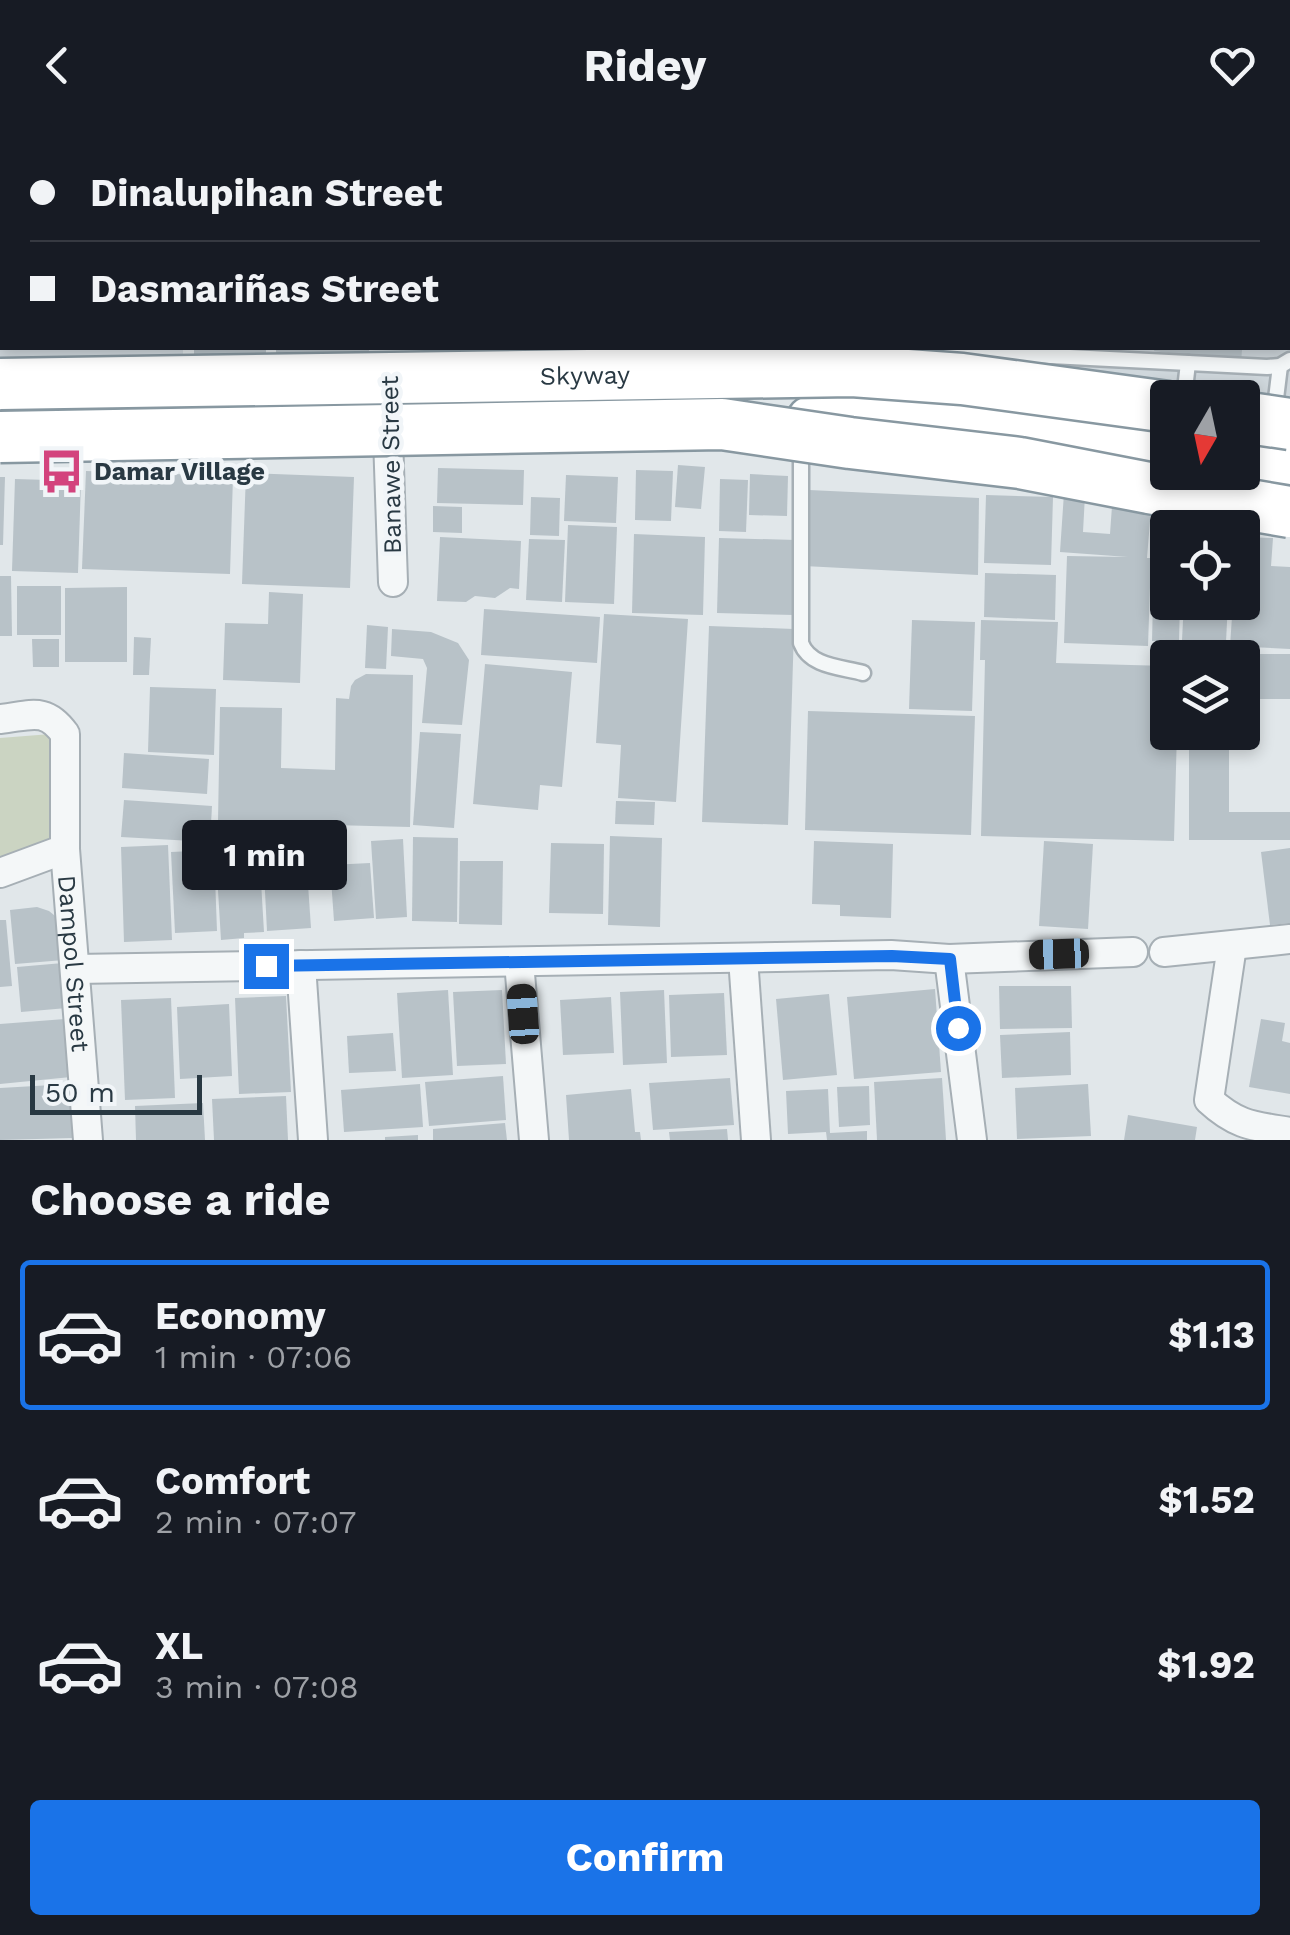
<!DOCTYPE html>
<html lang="en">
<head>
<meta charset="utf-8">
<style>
	:root { --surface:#171b24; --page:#20242c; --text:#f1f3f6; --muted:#9ea1a6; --line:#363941; --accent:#1a73e8 }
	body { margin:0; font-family:"Work Sans",sans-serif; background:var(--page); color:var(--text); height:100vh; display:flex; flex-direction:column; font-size:38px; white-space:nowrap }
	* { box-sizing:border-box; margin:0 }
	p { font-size:32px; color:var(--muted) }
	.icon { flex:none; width:55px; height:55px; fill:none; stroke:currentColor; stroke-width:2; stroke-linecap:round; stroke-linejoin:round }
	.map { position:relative; height:1010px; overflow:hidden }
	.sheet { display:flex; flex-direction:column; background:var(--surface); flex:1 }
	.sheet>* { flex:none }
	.hud { position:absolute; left:0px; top:0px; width:1290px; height:220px; box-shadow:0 5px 15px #0003; display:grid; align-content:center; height:220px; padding:0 30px; background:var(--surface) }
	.needle { width:65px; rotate:189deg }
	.fabs { position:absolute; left:1150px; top:250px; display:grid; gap:20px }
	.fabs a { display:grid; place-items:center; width:110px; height:110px; border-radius:10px; background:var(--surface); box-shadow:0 5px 15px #0003; font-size:50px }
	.scale { position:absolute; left:30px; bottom:25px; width:172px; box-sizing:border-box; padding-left:10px; border:5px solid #293943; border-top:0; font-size:28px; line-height:35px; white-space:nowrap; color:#293943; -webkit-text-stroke:8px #f1f5f8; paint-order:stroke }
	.end { position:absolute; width:45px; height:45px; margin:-22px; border:12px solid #1a73e8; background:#fff; box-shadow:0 0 0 5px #fff }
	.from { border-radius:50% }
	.bubble { position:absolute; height:70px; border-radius:10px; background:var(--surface); box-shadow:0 5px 15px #0003; font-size:32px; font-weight:700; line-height:70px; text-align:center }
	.car { position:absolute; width:30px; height:60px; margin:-30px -15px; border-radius:12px; box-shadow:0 0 8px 2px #0007; background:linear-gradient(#222 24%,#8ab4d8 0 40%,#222 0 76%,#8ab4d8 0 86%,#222 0) }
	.hud b { display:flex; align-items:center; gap:35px; height:95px; font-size:38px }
	.hud b+b { border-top:2px solid var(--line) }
	.hud i { width:25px; height:25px; background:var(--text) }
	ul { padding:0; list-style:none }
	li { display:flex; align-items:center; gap:30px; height:150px; margin:0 20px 15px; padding:0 10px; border:5px solid transparent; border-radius:10px }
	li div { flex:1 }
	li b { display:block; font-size:38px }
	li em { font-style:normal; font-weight:700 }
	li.on { border-color:var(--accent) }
	li>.icon { width:90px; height:90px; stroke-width:1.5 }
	h2 { padding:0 30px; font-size:45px; line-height:120px }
	.button { display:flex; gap:20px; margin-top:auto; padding:20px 30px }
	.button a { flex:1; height:115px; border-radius:10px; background:var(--accent); color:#fff; font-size:40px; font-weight:700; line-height:115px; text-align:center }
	header { display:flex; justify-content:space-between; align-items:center; height:130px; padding:0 30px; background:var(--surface); font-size:45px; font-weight:700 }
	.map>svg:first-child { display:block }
</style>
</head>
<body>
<header><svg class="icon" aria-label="back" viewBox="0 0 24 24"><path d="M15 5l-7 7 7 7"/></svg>Ridey<svg class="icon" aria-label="heart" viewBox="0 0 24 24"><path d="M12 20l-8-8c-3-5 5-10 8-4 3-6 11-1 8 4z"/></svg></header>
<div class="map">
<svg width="1290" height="1010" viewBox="0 0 1290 1010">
	<rect width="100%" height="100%" fill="#e1e7ea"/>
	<g fill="#cfd7dc">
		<polygon points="922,0 1290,0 1290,272 1122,247 922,224 922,218 1288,218 1288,2 922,2"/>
		<polygon points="0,92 2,92 2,218 183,218 183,233 0,234"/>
		<polygon points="432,218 575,218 575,219 432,221"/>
	</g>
	<polygon fill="#cbd4c2" points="51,604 67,705 0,735 0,608"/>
	<g fill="#b8c2c8">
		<polygon points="194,218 266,218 266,232 194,230"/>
		<polygon points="276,218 369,218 369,222 276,230"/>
		<polygon points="1155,218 1223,218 1242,220 1241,233 1154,221"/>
		<polygon points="678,335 705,337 701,379 675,377"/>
		<polygon points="438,338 524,340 523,375 437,373"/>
		<polygon points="636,340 673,341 671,391 635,390"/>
		<polygon points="86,341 233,346 230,444 82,439"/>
		<polygon points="246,343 354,347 350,458 242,454"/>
		<polygon points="750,344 788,346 787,386 749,385"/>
		<polygon points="566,345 618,347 616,393 564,391"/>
		<polygon points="0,347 5,347 3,415 0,415"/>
		<polygon points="15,349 81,351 78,443 12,441"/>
		<polygon points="720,349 748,350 746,402 719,401"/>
		<polygon points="809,360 979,368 978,445 804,436"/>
		<polygon points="1064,363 1085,365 1083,402 1110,404 1112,376 1151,379 1147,428 1151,428 1148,516 1064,513 1067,426 1128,427 1060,422"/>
		<polygon points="986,365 1053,367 1051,435 984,433"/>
		<polygon points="531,367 560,368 559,406 530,405"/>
		<polygon points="433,376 462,377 462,403 433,402"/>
		<polygon points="568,395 617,397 614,474 565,472"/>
		<polygon points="634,404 705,407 703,485 632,483"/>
		<polygon points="440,407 521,411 519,459 510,458 495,468 475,466 466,472 437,471"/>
		<polygon points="1242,407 1273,408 1271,436 1290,437 1290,519 1230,516 1233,472 1242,472"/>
		<polygon points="719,408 796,410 794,485 717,483"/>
		<polygon points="529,409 565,410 562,472 526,470"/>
		<polygon points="1154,429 1168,430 1168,472 1180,472 1179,512 1152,511"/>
		<polygon points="985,443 1056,445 1055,490 984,487"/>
		<polygon points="0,446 11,446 12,506 0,506"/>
		<rect x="17" y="456" width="44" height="49"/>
		<polygon points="127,457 127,532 65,532 65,458"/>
		<polygon points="269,462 303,464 300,553 223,550 225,493 268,494"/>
		<polygon points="1184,472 1228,472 1226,512 1182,510"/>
		<polygon points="484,479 600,487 597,533 481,525"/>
		<polygon points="604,484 688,489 676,672 618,668 621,615 596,613"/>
		<polygon points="912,490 975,492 972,581 909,579"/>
		<polygon points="981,490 1058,492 1056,533 1168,536 1168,602 1177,602 1174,711 981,706 985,530 980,530"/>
		<polygon points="367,495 388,497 386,539 365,538"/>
		<polygon points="709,496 794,499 788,695 702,692"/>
		<polygon points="392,499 431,502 458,513 469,530 462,595 422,593 427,538 423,529 391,526"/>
		<polygon points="134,507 151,508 149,545 133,545"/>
		<polygon points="32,509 59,509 59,537 33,537"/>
		<polygon points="1188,524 1290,524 1290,569 1242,569 1242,528 1188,528"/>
		<polygon points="485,534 572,542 562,657 540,655 538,680 473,674"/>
		<polygon points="366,544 413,545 410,697 218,692 220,577 282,578 281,638 335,640 336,568 349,569 351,556 355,550"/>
		<polygon points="150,557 216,559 214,625 148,622"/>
		<polygon points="808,581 975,586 971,705 805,700"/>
		<polygon points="420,602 461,604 454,698 413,695"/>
		<polygon points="1189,602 1229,602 1229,682 1290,682 1290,710 1189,710"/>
		<polygon points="124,623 209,629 207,664 122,658"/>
		<polygon points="124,670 212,676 210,712 121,707"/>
		<polygon points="616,671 655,672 654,695 615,694"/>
		<polygon points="610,706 662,708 660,797 608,795"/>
		<polygon points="413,707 458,708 457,792 412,791"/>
		<polygon points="403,709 407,787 376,789 371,711"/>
		<polygon points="814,711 893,714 891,788 840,786 840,775 812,774"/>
		<polygon points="1044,711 1093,714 1088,799 1039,796"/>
		<polygon points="551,713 604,714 603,784 549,783"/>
		<polygon points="168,715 172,810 124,812 121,717"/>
		<polygon points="259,718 264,802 244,803 244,808 221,810 217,744 224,743 223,720"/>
		<polygon points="1290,718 1290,793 1270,795 1261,722"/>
		<polygon points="214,720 217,801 175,803 171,722"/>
		<polygon points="460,731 503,731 502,795 459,794"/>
		<polygon points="370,733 374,788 334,791 330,735"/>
		<polygon points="307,740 311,798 267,801 264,742"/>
		<polygon points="37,777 49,781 60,790 64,830 15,834 10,780"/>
		<polygon points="0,790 6,790 12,856 0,857"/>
		<polygon points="63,833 67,878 21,882 17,837"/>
		<polygon points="999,856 1071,856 1072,898 1000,899"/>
		<polygon points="935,859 941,942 854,949 847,867"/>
		<polygon points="448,860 453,945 402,948 397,863"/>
		<polygon points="502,860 506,934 457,936 453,862"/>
		<polygon points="664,860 667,933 623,935 620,862"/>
		<polygon points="724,863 727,925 671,927 669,865"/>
		<polygon points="829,864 837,945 783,950 776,869"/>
		<polygon points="286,866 291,962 239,964 235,868"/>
		<polygon points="611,867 614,923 563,925 560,870"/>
		<polygon points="171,868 175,968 125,970 121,870"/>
		<polygon points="229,874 232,946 180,949 177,877"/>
		<polygon points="65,889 71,947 0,954 0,894"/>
		<polygon points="1261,889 1285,893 1282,911 1290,913 1290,964 1249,957"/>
		<polygon points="1070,902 1071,945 1002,948 1000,905"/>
		<polygon points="393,903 396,941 349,943 347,906"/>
		<polygon points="503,946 506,990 429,996 425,952"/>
		<polygon points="730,948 734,995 653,1000 649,953"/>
		<polygon points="942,948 946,1010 877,1010 874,952"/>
		<polygon points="70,954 73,1008 0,1010 0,958"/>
		<polygon points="420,954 423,997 344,1002 341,960"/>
		<polygon points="1088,954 1091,1006 1017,1009 1015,958"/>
		<polygon points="869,956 870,995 839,997 837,957"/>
		<polygon points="631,959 635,1002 640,1002 641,1010 569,1010 566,965"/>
		<polygon points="828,959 830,1003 867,1001 867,1010 827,1010 826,1002 788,1004 786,961"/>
		<polygon points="286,966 288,1010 214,1010 212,969"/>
		<polygon points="203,973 205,1010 136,1010 135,976"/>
		<polygon points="1128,985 1197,997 1195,1010 1124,1010"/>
		<polygon points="505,993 507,1010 433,1010 433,999"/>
		<polygon points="727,999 728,1010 670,1010 669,1002"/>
		<polygon points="418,1005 418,1010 385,1010 385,1007"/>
	</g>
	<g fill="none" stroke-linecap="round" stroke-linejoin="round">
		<defs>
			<g id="service">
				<polyline points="791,0 792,2"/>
				<polyline points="941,2 941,0"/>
				<polyline points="0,207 2,207"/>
				<polyline points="938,218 938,220 953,221 1267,237 1280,236 1290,230"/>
				<polyline points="1184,268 1188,233"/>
				<polyline points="1274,285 1280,236"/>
				<path d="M 801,314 L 801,513 C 810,537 842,537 863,543"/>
			</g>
			<g id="minor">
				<polyline points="388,308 393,452"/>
				<path id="s1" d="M 0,589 C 30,586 45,576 65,604 L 65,719 L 88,1010"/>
				<polyline points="0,743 65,719"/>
				<path d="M 1232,816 L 1209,970 C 1237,996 1254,996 1290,1002"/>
				<polyline points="1164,822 1290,809"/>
				<polyline points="743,828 756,1010"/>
				<polyline points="949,829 972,1010"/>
				<polyline points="519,832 534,1010"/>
				<polyline points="301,835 313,1010"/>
				<polyline points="76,839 891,825 949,829 1133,822"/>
			</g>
			<polyline id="secondary" points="393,2 393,0"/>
			<g id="motorway">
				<path d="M 812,291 C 931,288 1050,302 1168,319"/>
				<polyline points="1242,329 1290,335"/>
			</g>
		</defs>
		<use href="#service" stroke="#a6afb5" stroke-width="19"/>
		<use href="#minor" stroke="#a6afb5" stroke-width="32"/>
		<use href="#secondary" stroke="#a6afb5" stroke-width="42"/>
		<use href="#motorway" stroke="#8898a1" stroke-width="55"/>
		<polyline stroke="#bbc2c5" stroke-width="4" stroke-dasharray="8 8" stroke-linecap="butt" points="907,2 907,0"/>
		<use href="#service" stroke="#f4f7f8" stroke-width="14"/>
		<use href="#minor" stroke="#f4f7f8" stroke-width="28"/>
		<use href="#secondary" stroke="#fff" stroke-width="38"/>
		<use href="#motorway" stroke="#fff" stroke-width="50"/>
		<defs>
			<g id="motorway-bridge">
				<path id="s2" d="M 0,254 L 852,241 L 962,249 L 1168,277"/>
				<polyline points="1242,287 1290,294"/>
				<polyline points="0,307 722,294 850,313 1020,333 1149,358 1290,382"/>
			</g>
		</defs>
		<use href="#motorway-bridge" stroke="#8898a1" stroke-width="55" stroke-linecap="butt"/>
		<use href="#motorway-bridge" stroke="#fff" stroke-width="50"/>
	</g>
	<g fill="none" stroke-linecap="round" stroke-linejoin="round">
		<polyline stroke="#1a73e8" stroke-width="12" points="266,836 892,826 950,829 958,898"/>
	</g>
	<defs>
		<symbol id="bus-bare" viewBox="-9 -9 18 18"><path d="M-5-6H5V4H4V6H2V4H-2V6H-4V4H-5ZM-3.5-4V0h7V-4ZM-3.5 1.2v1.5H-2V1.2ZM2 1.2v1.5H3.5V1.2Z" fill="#d3437d" stroke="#f1f5f8" stroke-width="2.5" paint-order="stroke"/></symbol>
	</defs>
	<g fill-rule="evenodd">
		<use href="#bus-bare" x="30" y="310" width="63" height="63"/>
	</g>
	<g text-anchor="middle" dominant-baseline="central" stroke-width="9" stroke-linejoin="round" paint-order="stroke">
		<g font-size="25" fill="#293943" stroke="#f1f5f8">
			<text stroke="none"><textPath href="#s2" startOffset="585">Skyway</textPath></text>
			<text transform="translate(391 335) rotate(-91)">Banawe Street</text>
			<text stroke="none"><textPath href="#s1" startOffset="302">Dampol Street</textPath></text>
		</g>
		<g font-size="25" font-weight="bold" fill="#293943" stroke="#f1f5f8" text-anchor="start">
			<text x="94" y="341">Damar Village</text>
		</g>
	</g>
</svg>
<div class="fabs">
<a><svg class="needle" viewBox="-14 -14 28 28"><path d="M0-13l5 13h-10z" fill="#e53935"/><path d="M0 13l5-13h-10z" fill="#9ea1a6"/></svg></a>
<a><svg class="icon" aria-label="locate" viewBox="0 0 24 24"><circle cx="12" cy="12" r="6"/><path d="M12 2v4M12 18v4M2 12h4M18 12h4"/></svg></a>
<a><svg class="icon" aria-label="layers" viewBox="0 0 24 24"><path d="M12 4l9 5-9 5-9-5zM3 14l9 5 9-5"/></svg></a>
</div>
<div class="scale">50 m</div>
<i class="end from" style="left:958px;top:898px"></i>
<i class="end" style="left:266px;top:836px"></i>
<div class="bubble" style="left:182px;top:690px;width:165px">1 min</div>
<i class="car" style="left:1059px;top:824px;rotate:268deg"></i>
<i class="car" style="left:523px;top:884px;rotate:356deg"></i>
<div class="hud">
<b><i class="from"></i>Dinalupihan Street</b>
<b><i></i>Dasmariñas Street</b>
</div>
</div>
<section class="sheet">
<h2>Choose a ride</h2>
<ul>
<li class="on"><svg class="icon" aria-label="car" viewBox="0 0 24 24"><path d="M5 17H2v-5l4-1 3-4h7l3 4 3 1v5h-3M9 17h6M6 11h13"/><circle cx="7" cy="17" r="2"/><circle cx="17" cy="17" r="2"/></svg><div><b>Economy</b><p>1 min · 07:06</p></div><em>$1.13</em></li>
<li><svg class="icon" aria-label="car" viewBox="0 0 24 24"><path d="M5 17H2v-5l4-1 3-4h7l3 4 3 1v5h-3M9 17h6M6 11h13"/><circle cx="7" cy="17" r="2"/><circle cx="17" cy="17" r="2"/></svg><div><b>Comfort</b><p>2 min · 07:07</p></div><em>$1.52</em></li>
<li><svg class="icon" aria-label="car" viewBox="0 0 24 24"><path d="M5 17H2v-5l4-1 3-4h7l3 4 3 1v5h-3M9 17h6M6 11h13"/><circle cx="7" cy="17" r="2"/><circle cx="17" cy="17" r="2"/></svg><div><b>XL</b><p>3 min · 07:08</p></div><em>$1.92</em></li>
</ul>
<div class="button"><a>Confirm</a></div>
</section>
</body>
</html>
